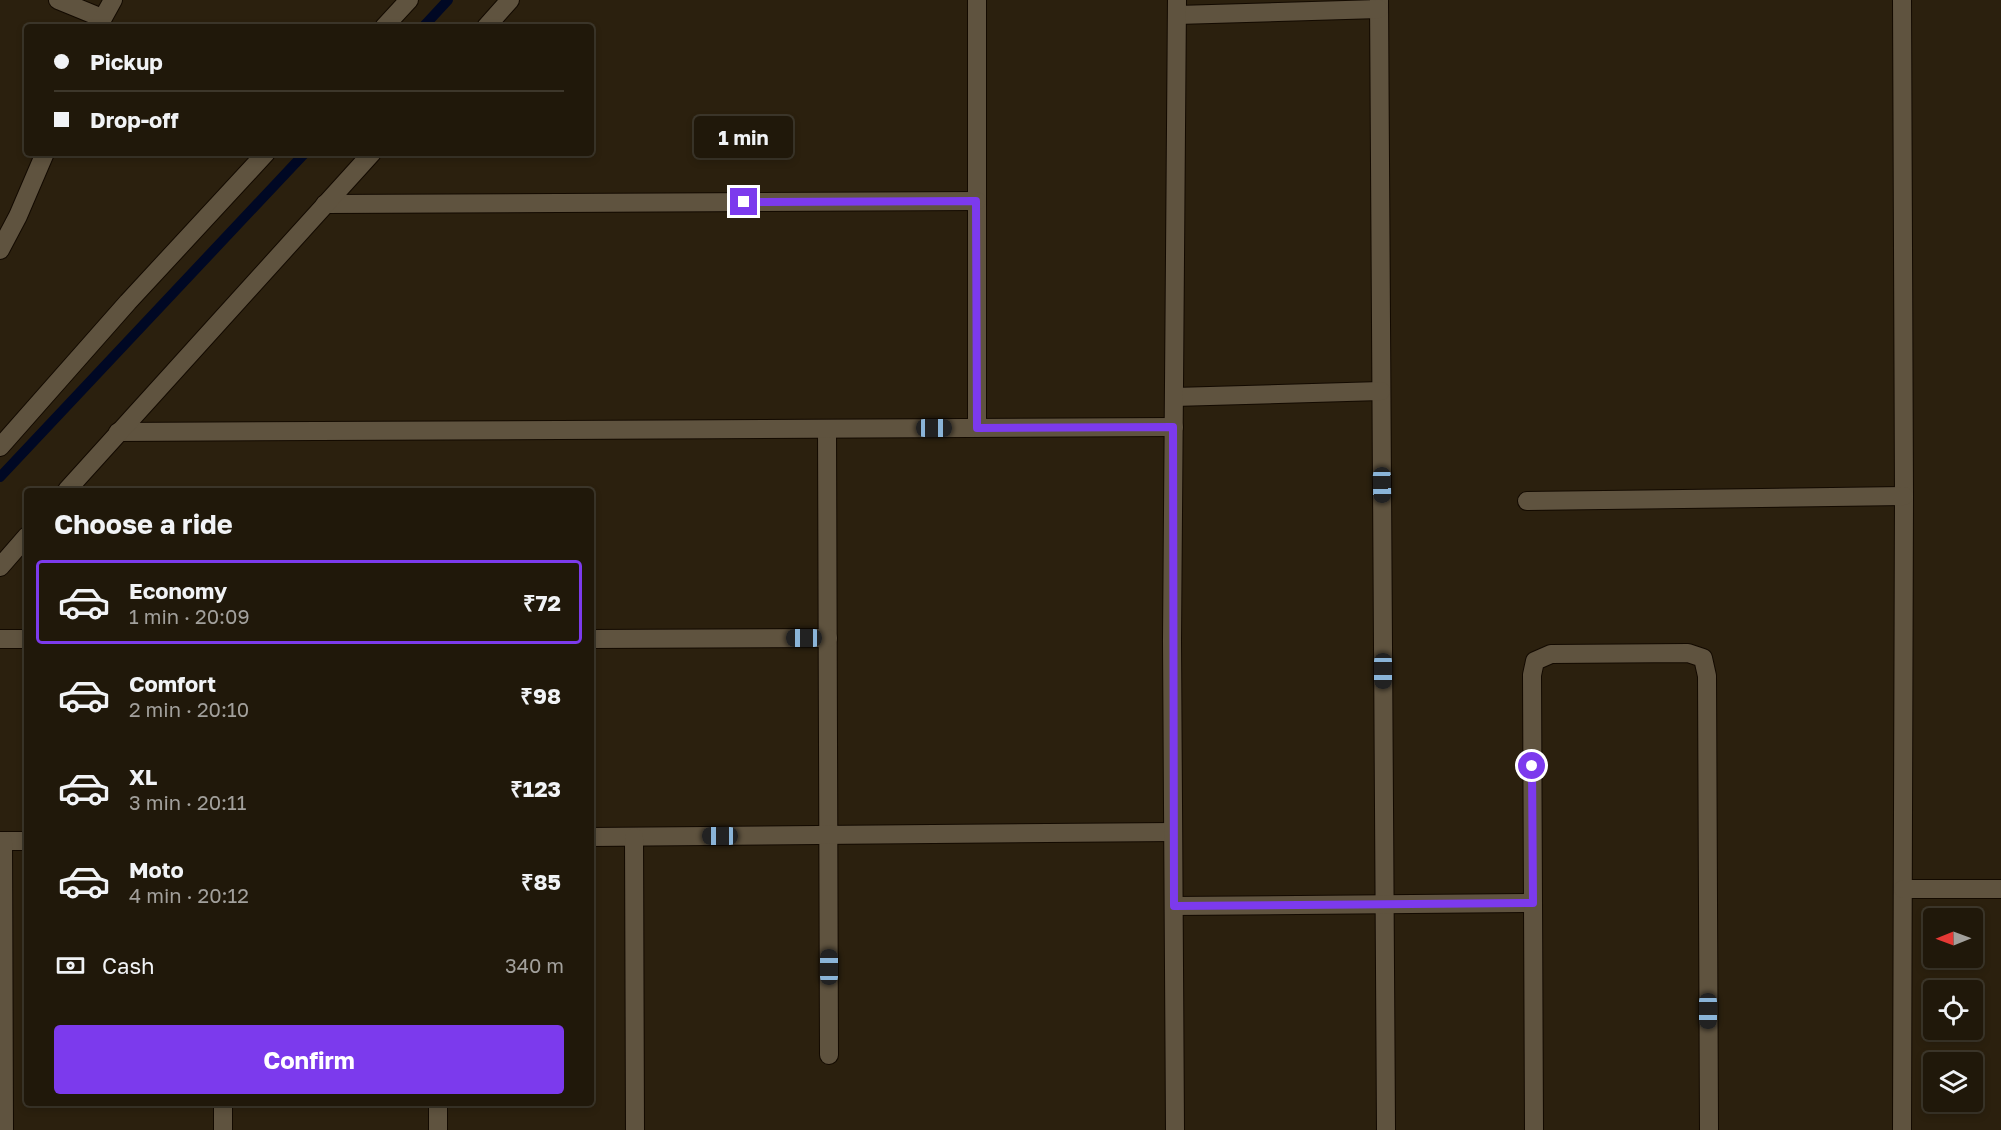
<!DOCTYPE html>
<html lang="en">
<head>
<meta charset="utf-8">
<style>
	:root { --surface:#20180a; --page:#2d2518; --text:#f1f3f6; --muted:#a2a09c; --line:#3d372b; --accent:#7c3aed }
	body { margin:0; font-family:"Golos Text",sans-serif; background:var(--page); color:var(--text); height:100vh; display:flex; flex-direction:column; font-size:22px; white-space:nowrap }
	* { box-sizing:border-box; margin:0 }
	p { font-size:20px; color:var(--muted) }
	.icon { flex:none; width:33px; height:33px; fill:none; stroke:currentColor; stroke-width:2; stroke-linecap:round; stroke-linejoin:round }
	.map { position:relative; flex:1; overflow:hidden }
	.sheet { position:absolute; left:24px; top:488px; width:570px; height:618px; display:flex; flex-direction:column; background:var(--surface); border-radius:6px; box-shadow:0 3px 9px #0003,0 0 0 2px var(--line) }
	.sheet>* { flex:none }
	.banner { position:absolute; left:24px; top:24px; width:570px; height:132px; border-radius:6px; box-shadow:0 3px 9px #0003,0 0 0 2px var(--line); display:grid; align-content:center; height:132px; padding:0 30px; background:var(--surface) }
	.needle { width:39px; rotate:269deg }
	.controls { position:absolute; left:1923px; top:908px; display:grid; gap:12px }
	.controls a { display:grid; place-items:center; width:60px; height:60px; border-radius:6px; background:var(--surface); box-shadow:0 3px 9px #0003,0 0 0 2px var(--line); font-size:30px }
	.end { position:absolute; width:27px; height:27px; margin:-14px; border:8px solid #7c3aed; background:#fff; box-shadow:0 0 0 3px #fff }
	.from { border-radius:50% }
	.bubble { position:absolute; height:42px; border-radius:6px; background:var(--surface); box-shadow:0 3px 9px #0003,0 0 0 2px var(--line); font-size:20px; font-weight:700; line-height:42px; text-align:center }
	.car { position:absolute; width:18px; height:36px; margin:-18px -9px; border-radius:8px; box-shadow:0 0 4px 2px #0007; background:linear-gradient(#222 24%,#8ab4d8 0 40%,#222 0 76%,#8ab4d8 0 86%,#222 0) }
	.banner b { display:flex; align-items:center; gap:21px; height:57px; font-size:22px }
	.banner b+b { border-top:2px solid var(--line) }
	.banner i { width:15px; height:15px; background:var(--text) }
	ul { padding:0; list-style:none }
	li { display:flex; align-items:center; gap:18px; height:84px; margin:0 12px 9px; padding:0 18px; border:3px solid transparent; border-radius:6px }
	li div { flex:1 }
	li b { display:block; font-size:22px }
	li em { font-style:normal; font-weight:700 }
	li.current { border-color:var(--accent) }
	li>.icon { width:54px; height:54px; stroke-width:1.5 }
	h2 { padding:0 30px; font-size:27px; line-height:72px }
	.pay { display:flex; align-items:center; gap:15px; height:66px; padding:0 30px; font-size:22px }
	.pay p { margin-inline-start:auto }
	.button { display:flex; gap:12px; margin-top:auto; padding:12px 30px }
	.button a { flex:1; height:69px; border-radius:6px; background:var(--accent); color:#fff; font-size:24px; font-weight:700; line-height:69px; text-align:center }
	.map>svg:first-child { display:block }
</style>
</head>
<body>
<div class="map">
<svg width="2001" height="1130" viewBox="0 0 2001 1130">
	<rect width="100%" height="100%" fill="#2b200e"/>
	<g fill="none" stroke-linecap="round" stroke-linejoin="round">
		<g stroke="#000824" stroke-width="10">
			<polyline points="423,27 448,0"/>
			<polyline points="0,477 305,153"/>
		</g>
		<defs>
			<g id="minor">
				<polyline points="58,0 102,18"/>
				<polyline points="977,0 977,428"/>
				<polyline points="1379,0 1386,1130"/>
				<polyline points="1902,0 1904,496 1902,1130"/>
				<polyline points="1177,15 1379,9"/>
				<polyline points="98,27 113,0"/>
				<polyline points="384,27 409,0"/>
				<polyline points="486,27 510,0"/>
				<polyline points="325,204 977,201"/>
				<polyline points="0,250 18,216 45,153"/>
				<polyline points="1174,397 1381,391"/>
				<polyline points="827,429 829,1055"/>
				<polyline points="118,432 1174,427"/>
				<polyline points="0,447 128,302 266,153"/>
				<polyline points="67,490 372,153"/>
				<polyline points="1527,501 1904,496"/>
				<polyline points="0,567 27,536"/>
				<polyline points="0,639 27,639"/>
				<polyline points="591,639 828,638"/>
				<polyline points="591,837 1173,832"/>
				<polyline points="634,837 635,1130"/>
				<polyline points="0,841 27,841"/>
				<polyline points="3,841 4,1130"/>
				<polyline points="1903,889 2001,889"/>
				<polyline points="1174,906 1533,903"/>
				<polyline points="223,1102 223,1130"/>
				<polyline points="438,1102 438,1130"/>
				<polyline points="1534,1130 1532,675 1535,661 1551,654 1688,653 1703,658 1707,676 1709,1130"/>
			</g>
			<polyline id="tertiary" points="1175,1130 1172,641 1177,0"/>
		</defs>
		<use href="#minor" stroke="#130a00" stroke-width="20"/>
		<use href="#tertiary" stroke="#130a00" stroke-width="20"/>
		<use href="#minor" stroke="#5f533f" stroke-width="18"/>
		<use href="#tertiary" stroke="#5f533f" stroke-width="18"/>
	</g>
	<g fill="none" stroke-linecap="round" stroke-linejoin="round">
		<polyline stroke="#7c3aed" stroke-width="8" points="744,202 976,201 977,428 1173,427 1174,906 1533,903 1532,766"/>
	</g>
</svg>
<div class="controls">
<a><svg class="needle" viewBox="-14 -14 28 28"><path d="M0-13l5 13h-10z" fill="#e53935"/><path d="M0 13l5-13h-10z" fill="#a2a09c"/></svg></a>
<a><svg class="icon" aria-label="locate" viewBox="0 0 24 24"><circle cx="12" cy="12" r="6"/><path d="M12 2v4M12 18v4M2 12h4M18 12h4"/></svg></a>
<a><svg class="icon" aria-label="layers" viewBox="0 0 24 24"><path d="M12 4l9 5-9 5-9-5zM3 14l9 5 9-5"/></svg></a>
</div>
<i class="end from" style="left:1532px;top:766px"></i>
<i class="end" style="left:744px;top:202px"></i>
<div class="bubble" style="left:694px;top:116px;width:99px">1 min</div>
<i class="car" style="left:934px;top:428px;rotate:90deg"></i>
<i class="car" style="left:1382px;top:485px;rotate:179deg"></i>
<i class="car" style="left:804px;top:638px;rotate:270deg"></i>
<i class="car" style="left:1383px;top:671px;rotate:180deg"></i>
<i class="car" style="left:720px;top:836px;rotate:270deg"></i>
<i class="car" style="left:829px;top:967px;rotate:0deg"></i>
<i class="car" style="left:1708px;top:1011px;rotate:180deg"></i>
<div class="banner">
<b><i class="from"></i>Pickup</b>
<b><i></i>Drop-off</b>
</div>
<section class="sheet">
<h2>Choose a ride</h2>
<ul>
<li class="current"><svg class="icon" aria-label="car" viewBox="0 0 24 24"><path d="M5 17H2v-5l4-1 3-4h7l3 4 3 1v5h-3M9 17h6M6 11h13"/><circle cx="7" cy="17" r="2"/><circle cx="17" cy="17" r="2"/></svg><div><b>Economy</b><p>1 min · 20:09</p></div><em>₹72</em></li>
<li><svg class="icon" aria-label="car" viewBox="0 0 24 24"><path d="M5 17H2v-5l4-1 3-4h7l3 4 3 1v5h-3M9 17h6M6 11h13"/><circle cx="7" cy="17" r="2"/><circle cx="17" cy="17" r="2"/></svg><div><b>Comfort</b><p>2 min · 20:10</p></div><em>₹98</em></li>
<li><svg class="icon" aria-label="car" viewBox="0 0 24 24"><path d="M5 17H2v-5l4-1 3-4h7l3 4 3 1v5h-3M9 17h6M6 11h13"/><circle cx="7" cy="17" r="2"/><circle cx="17" cy="17" r="2"/></svg><div><b>XL</b><p>3 min · 20:11</p></div><em>₹123</em></li>
<li><svg class="icon" aria-label="car" viewBox="0 0 24 24"><path d="M5 17H2v-5l4-1 3-4h7l3 4 3 1v5h-3M9 17h6M6 11h13"/><circle cx="7" cy="17" r="2"/><circle cx="17" cy="17" r="2"/></svg><div><b>Moto</b><p>4 min · 20:12</p></div><em>₹85</em></li>
</ul>
<div class="pay"><svg class="icon" aria-label="cash" viewBox="0 0 24 24"><path d="M3 7h18v10H3z"/><circle cx="12" cy="12" r="2"/></svg>Cash<p>340 m</p></div>
<div class="button"><a>Confirm</a></div>
</section>
</div>
</body>
</html>
